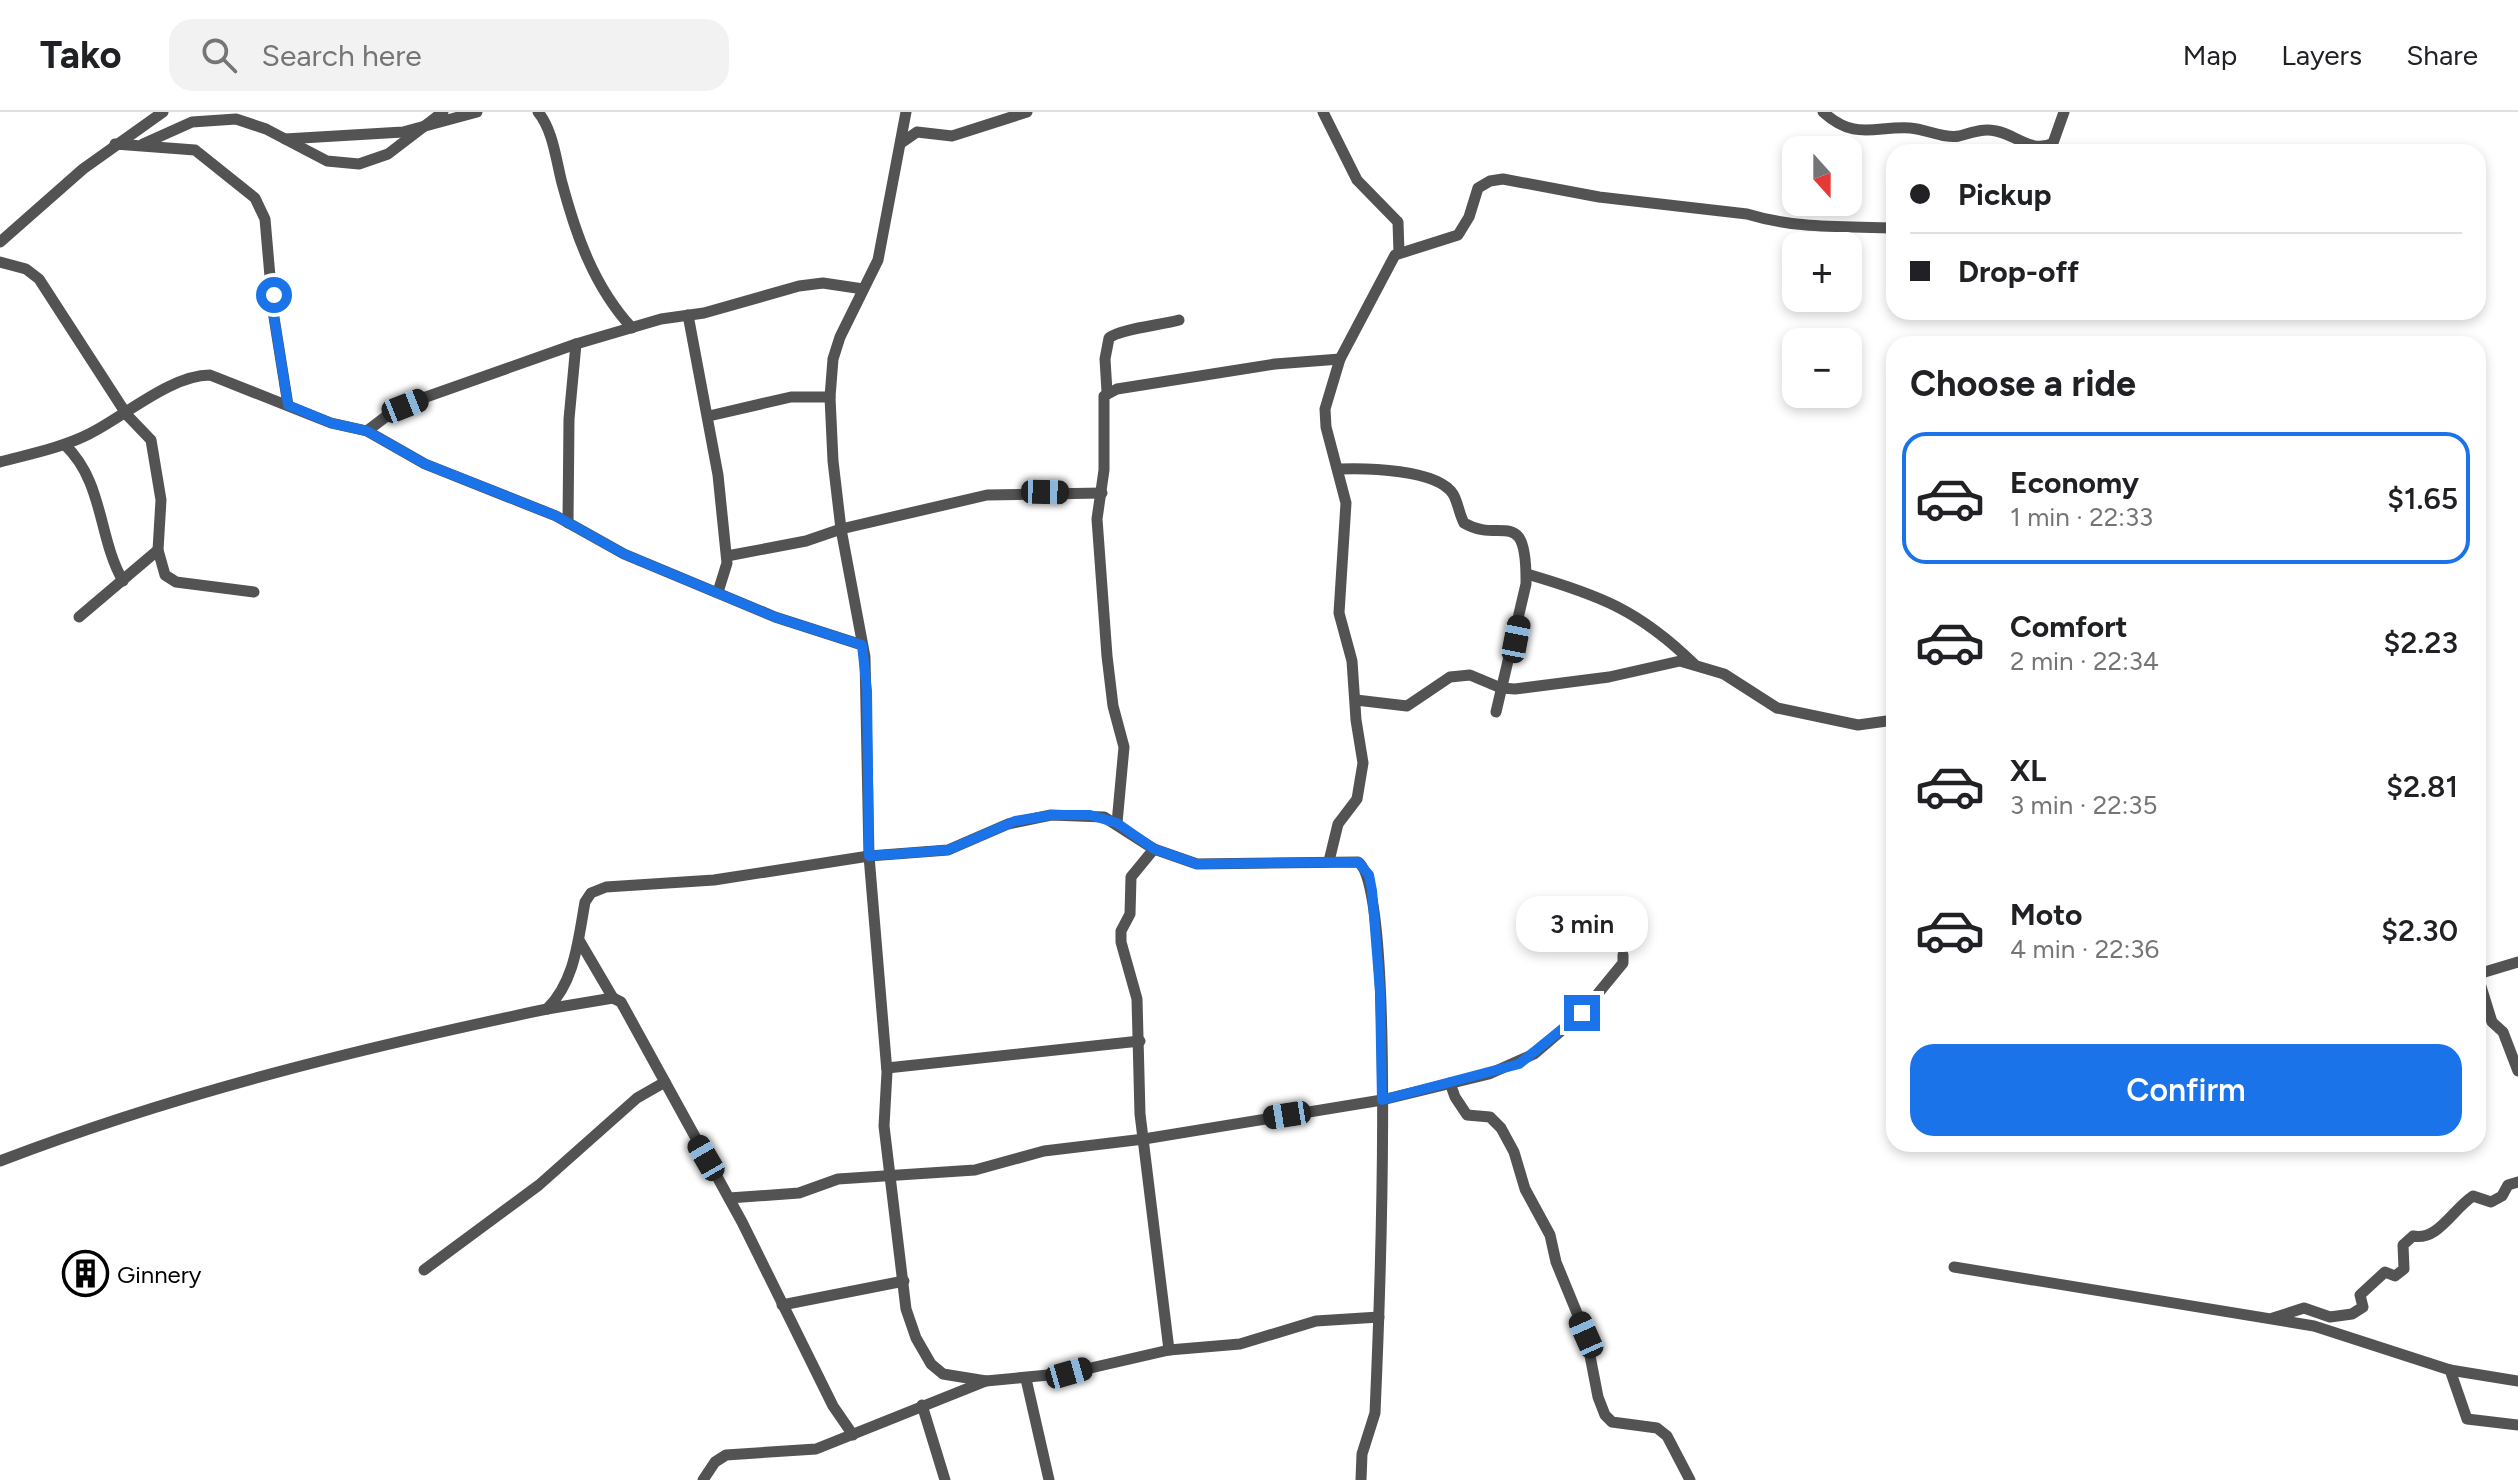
<!DOCTYPE html>
<html lang="en">
<head>
<meta charset="utf-8">
<style>
	:root { --surface:#fff; --page:#f2f2f2; --text:#202124; --muted:#757577; --line:#e0e0e0; --accent:#1a73e8 }
	body { margin:0; font-family:Figtree,sans-serif; background:var(--page); color:var(--text); height:100vh; display:flex; flex-direction:column; font-size:30px; white-space:nowrap }
	* { box-sizing:border-box; margin:0 }
	p { font-size:26px; color:var(--muted) }
	.icon { flex:none; width:44px; height:44px; fill:none; stroke:currentColor; stroke-width:2; stroke-linecap:round; stroke-linejoin:round }
	.map { position:relative; flex:1; overflow:hidden }
	.side { position:absolute; left:1886px; top:224px; width:600px; height:816px; display:flex; flex-direction:column; background:var(--surface); border-radius:24px; box-shadow:0 4px 12px #0003 }
	.side>* { flex:none }
	.hud { position:absolute; left:1886px; top:32px; width:600px; height:176px; border-radius:24px; box-shadow:0 4px 12px #0003; display:grid; align-content:center; height:176px; padding:0 24px; background:var(--surface) }
	.needle { width:52px; rotate:159deg }
	.fabs { position:absolute; left:1782px; top:24px; display:grid; gap:16px }
	.fabs a { display:grid; place-items:center; width:80px; height:80px; border-radius:16px; background:var(--surface); box-shadow:0 4px 12px #0003; font-size:40px }
	.end { position:absolute; width:36px; height:36px; margin:-18px; border:10px solid #1a73e8; background:#fff; box-shadow:0 0 0 4px #fff }
	.from { border-radius:50% }
	.bubble { position:absolute; height:56px; border-radius:24px; background:var(--surface); box-shadow:0 4px 12px #0003; font-size:26px; font-weight:600; line-height:56px; text-align:center }
	.car { position:absolute; width:24px; height:48px; margin:-24px -12px; border-radius:10px; box-shadow:0 0 6px 2px #0007; background:linear-gradient(#222 24%,#8ab4d8 0 40%,#222 0 76%,#8ab4d8 0 86%,#222 0) }
	.hud b { display:flex; align-items:center; gap:28px; height:76px; font-size:30px }
	.hud b+b { border-top:2px solid var(--line) }
	.hud i { width:20px; height:20px; background:var(--text) }
	ul { padding:0; list-style:none }
	li { display:flex; align-items:center; gap:24px; height:132px; margin:0 16px 12px; padding:0 8px; border:4px solid transparent; border-radius:24px }
	li div { flex:1 }
	li b { display:block; font-size:30px }
	li em { font-style:normal; font-weight:600 }
	li.selected { border-color:var(--accent) }
	li>.icon { width:72px; height:72px; stroke-width:1.5 }
	h2 { padding:0 24px; font-size:36px; line-height:96px }
	.cta { display:flex; gap:16px; margin-top:auto; padding:16px 24px }
	.cta a { flex:1; height:92px; border-radius:24px; background:var(--accent); color:#fff; font-size:32px; font-weight:600; line-height:92px; text-align:center }
	header { display:flex; align-items:center; gap:48px; box-sizing:border-box; height:112px; padding:0 40px; background:var(--surface); border-bottom:2px solid var(--line) }
	header strong { font-size:38px }
	nav { display:flex; gap:44px; margin-inline-start:auto; font-size:28px }
	.search { width:560px; height:72px; background:var(--page); display:flex; align-items:center; gap:20px; box-sizing:border-box; padding:0 28px; border-radius:24px; color:var(--muted); font-size:30px }
	.map>svg:first-child { display:block }
</style>
</head>
<body>
<header>
<strong>Tako</strong>
<div class="search"><svg class="icon" aria-label="search" viewBox="0 0 24 24"><circle cx="10" cy="10" r="6"/><path d="M15 15l6 6"/></svg>Search here</div>
<nav><a>Map</a><a>Layers</a><a>Share</a></nav>
</header>
<div class="map">
<svg width="2518" height="1368" viewBox="0 0 2518 1368">
	<rect width="100%" height="100%" fill="#fff"/>
	<g fill="none" stroke-linecap="round" stroke-linejoin="round">
		<g stroke="#535353" stroke-width="11">
			<path d="M 538,0 C 553,18 556,48 562,71 C 576,123 594,175 632,216"/>
			<polyline points="906,0 878,148 840,225 833,247 830,285 833,349 841,417 865,545 869,744 887,960 884,1014 906,1197 916,1226 931,1252 943,1262 986,1269"/>
			<polyline points="1323,0 1357,68 1398,110 1399,141"/>
			<path d="M 1823,0 C 1855,29 1874,14 1910,16 C 1926,17 1944,27 1959,24 C 1972,21 1981,16 1996,19 C 2017,23 2032,42 2053,31 L 2064,0"/>
			<polyline points="285,27 403,20 477,0"/>
			<polyline points="901,31 917,20 952,24 1027,0"/>
			<polyline points="115,32 195,38 255,86 265,107 273,199 288,293"/>
			<polyline points="143,32 192,10 236,7 266,17 327,49 359,52 388,42 443,0"/>
			<polyline points="0,130 83,57 163,0"/>
			<polyline points="0,150 26,157 39,167 127,303 151,328 161,388 158,438 165,463 176,470 254,480"/>
			<polyline points="688,203 718,363 727,451 718,480"/>
			<path d="M 1107,280 L 1105,247 L 1109,226 C 1119,217 1162,213 1179,208"/>
			<polyline points="709,304 791,285 830,285"/>
			<polyline points="367,319 392,300 426,285 576,232 661,207 704,201 799,174 823,171 863,177"/>
			<path d="M 65,333 C 104,370 98,426 123,469"/>
			<path d="M 0,350 C 30,342 61,336 89,322 C 125,304 171,263 210,263 L 331,311 L 367,319 L 425,352 L 556,404 L 624,442 L 775,505 L 862,533"/>
			<path d="M 1339,357 C 1365,356 1437,357 1453,382 C 1458,390 1459,402 1464,411 C 1501,433 1527,391 1526,472 L 1496,600"/>
			<polyline points="568,411 569,307 576,232"/>
			<polyline points="727,444 806,429 841,417 987,383 1102,381"/>
			<path d="M 1527,462 C 1599,483 1639,498 1694,552"/>
			<polyline points="79,505 158,438"/>
			<polyline points="1356,588 1407,594 1450,565 1470,563 1501,576 1515,577 1609,565 1680,549 1724,562 1777,596 1858,613 1894,608"/>
			<polyline points="1117,711 1124,635 1113,594 1107,544 1097,407 1104,358 1104,284 1117,277 1275,252 1340,247"/>
			<polyline points="1154,737 1131,765 1130,802 1121,819 1121,830 1137,887 1140,1002 1169,1238"/>
			<path d="M 1329,749 L 1338,712 L 1357,687 L 1363,651 L 1356,608 L 1352,549 L 1339,501 L 1346,391 L 1326,315 L 1325,297 L 1340,247 L 1395,143 L 1458,123 L 1469,105 L 1478,76 L 1490,69 L 1503,67 L 1599,85 L 1747,102 C 1796,117 1844,114 1894,116"/>
			<polyline points="579,828 613,886"/>
			<polyline points="2478,862 2518,850"/>
			<polyline points="2478,865 2492,910 2503,920 2518,959"/>
			<polyline points="547,897 613,886 621,890 742,1110 833,1294 853,1323"/>
			<polyline points="887,956 1140,929"/>
			<polyline points="1450,971 1455,985 1467,1003 1490,1005 1501,1016 1514,1040 1525,1077 1550,1123 1556,1150 1586,1223 1598,1285 1605,1303 1612,1310 1657,1316 1667,1324 1690,1368"/>
			<path d="M 0,1049 C 177,981 361,936 547,897 C 575,869 578,829 585,790 L 591,781 L 606,775 L 714,768 L 869,744 L 948,738 L 1008,712 L 1051,703 L 1104,705 L 1154,737 L 1197,752 L 1358,750 C 1398,774 1378,1233 1375,1301 L 1362,1342 L 1361,1368"/>
			<polyline points="729,1086 799,1081 838,1067 975,1058 1044,1039 1144,1027 1382,988 1489,962 1534,942 1582,901 1623,851 1623,843"/>
			<polyline points="1954,1155 2314,1214 2450,1258 2467,1307 2518,1313"/>
			<polyline points="424,1158 539,1073 637,986 665,970"/>
			<polyline points="782,1193 904,1169"/>
			<path d="M 2273,1206 L 2304,1196 L 2330,1205 L 2352,1202 L 2363,1195 L 2360,1183 L 2385,1160 L 2395,1164 L 2404,1157 L 2403,1133 L 2413,1124 C 2438,1129 2452,1098 2473,1084 L 2491,1090 L 2502,1084 L 2508,1073 L 2518,1070"/>
			<polyline points="2450,1258 2518,1269"/>
			<polyline points="1026,1267 1049,1368"/>
			<polyline points="922,1293 945,1368"/>
			<polyline points="703,1368 715,1350 726,1343 816,1337 986,1269 1069,1261 1169,1238 1240,1232 1316,1209 1379,1205"/>
		</g>
	</g>
	<g fill="none" stroke-linecap="round" stroke-linejoin="round">
		<polyline stroke="#1a73e8" stroke-width="10" points="274,183 273,199 288,293 331,311 367,319 425,352 556,404 624,442 775,505 862,533 867,579 869,744 948,738 1015,709 1051,703 1090,703 1117,711 1154,737 1197,752 1358,750 1369,763 1372,779 1380,879 1382,988 1519,952 1582,901"/>
	</g>
	<defs>
		<symbol id="building-ring" viewBox="-11 -11 22 22"><circle r="9.5" fill="#fff" stroke="#000" stroke-width="1.5"/><path d="M-4-6H4V6H1V3H-1V6H-4ZM-2.5-4.3h1.7v1.8h-1.7ZM.8-4.3h1.7v1.8H.8ZM-2.5-1h1.7V.8h-1.7ZM.8-1h1.7V.8H.8Z" fill="#000"/></symbol>
	</defs>
	<g fill-rule="evenodd">
		<use href="#building-ring" x="60" y="1136" width="51" height="51"/>
	</g>
	<g text-anchor="middle" dominant-baseline="central" stroke-width="7" stroke-linejoin="round" paint-order="stroke">
		<g font-size="24" fill="#000" stroke="#fff" text-anchor="start">
			<text x="117" y="1162">Ginnery</text>
		</g>
	</g>
</svg>
<div class="fabs">
<a><svg class="needle" viewBox="-14 -14 28 28"><path d="M0-13l5 13h-10z" fill="#e53935"/><path d="M0 13l5-13h-10z" fill="#757577"/></svg></a>
<a>+</a>
<a>−</a>
</div>
<i class="end from" style="left:274px;top:183px"></i>
<i class="end" style="left:1582px;top:901px"></i>
<div class="bubble" style="left:1516px;top:784px;width:132px">3 min</div>
<i class="car" style="left:405px;top:294px;rotate:68deg"></i>
<i class="car" style="left:1045px;top:380px;rotate:91deg"></i>
<i class="car" style="left:1516px;top:527px;rotate:11deg"></i>
<i class="car" style="left:1287px;top:1003px;rotate:261deg"></i>
<i class="car" style="left:706px;top:1046px;rotate:330deg"></i>
<i class="car" style="left:1586px;top:1223px;rotate:336deg"></i>
<i class="car" style="left:1069px;top:1261px;rotate:74deg"></i>
<div class="hud">
<b><i class="from"></i>Pickup</b>
<b><i></i>Drop-off</b>
</div>
<section class="side">
<h2>Choose a ride</h2>
<ul>
<li class="selected"><svg class="icon" aria-label="car" viewBox="0 0 24 24"><path d="M5 17H2v-5l4-1 3-4h7l3 4 3 1v5h-3M9 17h6M6 11h13"/><circle cx="7" cy="17" r="2"/><circle cx="17" cy="17" r="2"/></svg><div><b>Economy</b><p>1 min · 22:33</p></div><em>$1.65</em></li>
<li><svg class="icon" aria-label="car" viewBox="0 0 24 24"><path d="M5 17H2v-5l4-1 3-4h7l3 4 3 1v5h-3M9 17h6M6 11h13"/><circle cx="7" cy="17" r="2"/><circle cx="17" cy="17" r="2"/></svg><div><b>Comfort</b><p>2 min · 22:34</p></div><em>$2.23</em></li>
<li><svg class="icon" aria-label="car" viewBox="0 0 24 24"><path d="M5 17H2v-5l4-1 3-4h7l3 4 3 1v5h-3M9 17h6M6 11h13"/><circle cx="7" cy="17" r="2"/><circle cx="17" cy="17" r="2"/></svg><div><b>XL</b><p>3 min · 22:35</p></div><em>$2.81</em></li>
<li><svg class="icon" aria-label="car" viewBox="0 0 24 24"><path d="M5 17H2v-5l4-1 3-4h7l3 4 3 1v5h-3M9 17h6M6 11h13"/><circle cx="7" cy="17" r="2"/><circle cx="17" cy="17" r="2"/></svg><div><b>Moto</b><p>4 min · 22:36</p></div><em>$2.30</em></li>
</ul>
<div class="cta"><a>Confirm</a></div>
</section>
</div>
</body>
</html>
